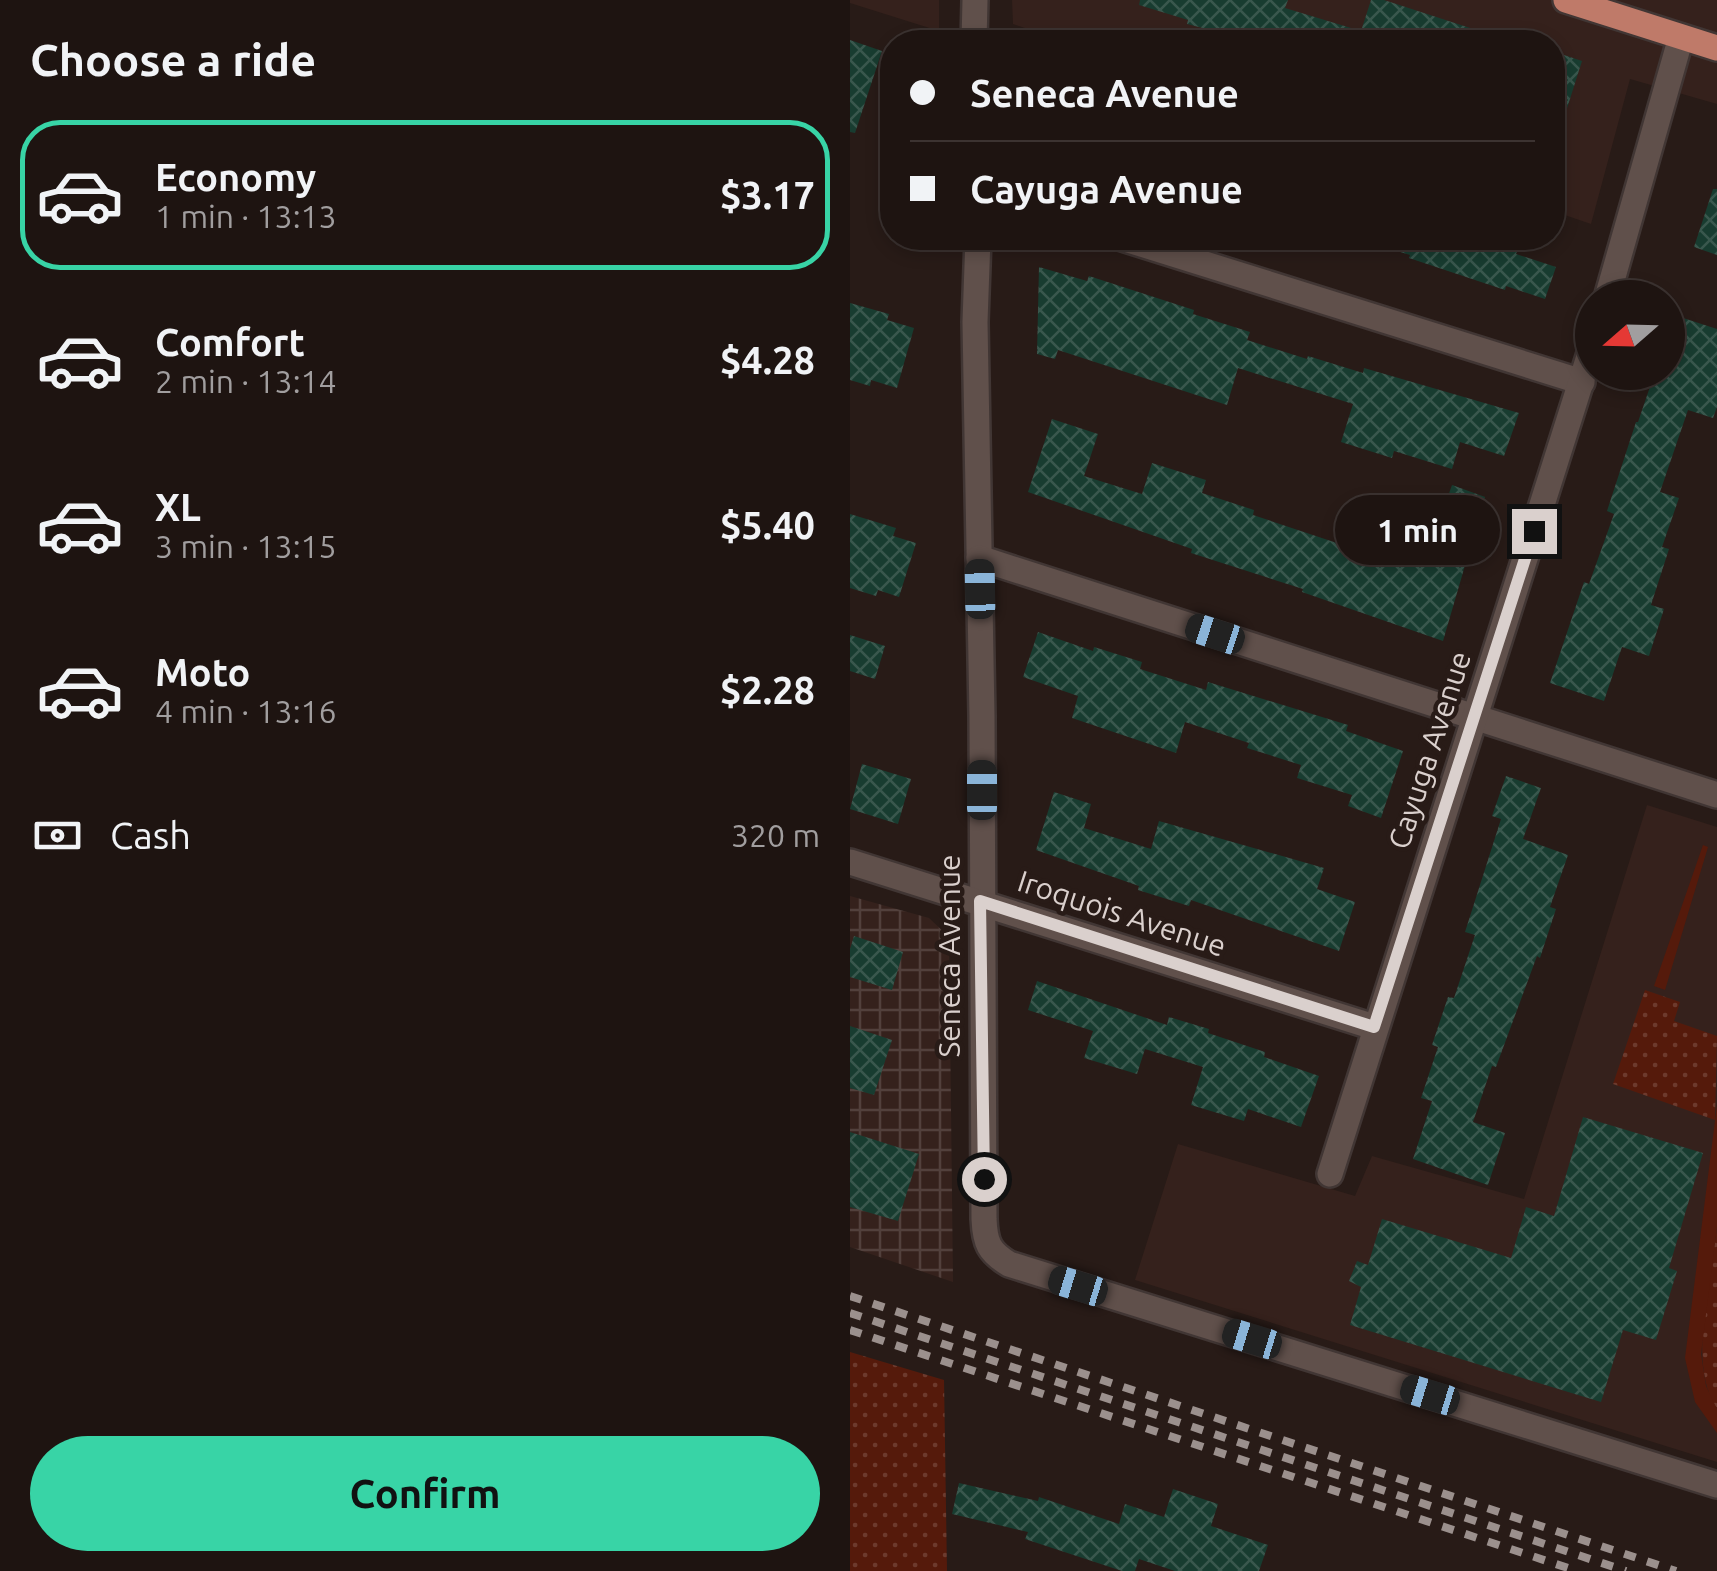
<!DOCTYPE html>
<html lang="en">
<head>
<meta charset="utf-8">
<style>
	:root { --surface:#1e1411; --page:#2b211f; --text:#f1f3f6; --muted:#a19e9f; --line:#3c3331; --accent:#38d4a6 }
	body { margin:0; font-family:Ubuntu,sans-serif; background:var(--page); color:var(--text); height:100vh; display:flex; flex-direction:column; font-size:38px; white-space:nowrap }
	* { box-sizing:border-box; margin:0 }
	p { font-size:32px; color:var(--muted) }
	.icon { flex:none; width:55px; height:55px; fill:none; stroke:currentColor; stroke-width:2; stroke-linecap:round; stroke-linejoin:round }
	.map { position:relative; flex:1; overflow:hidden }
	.drawer { display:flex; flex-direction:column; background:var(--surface); width:850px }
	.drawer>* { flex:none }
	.top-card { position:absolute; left:30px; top:30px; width:685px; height:220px; border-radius:40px; box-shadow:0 5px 15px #0003,0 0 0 2px var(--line); display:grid; align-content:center; height:220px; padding:0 30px; background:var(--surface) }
	.needle { width:65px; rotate:250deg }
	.buttons { position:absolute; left:725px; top:280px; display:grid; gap:20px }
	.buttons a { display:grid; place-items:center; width:110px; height:110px; border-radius:50%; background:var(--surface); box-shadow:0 5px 15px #0003,0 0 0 2px var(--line); font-size:50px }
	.end { position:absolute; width:45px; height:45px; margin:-22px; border:12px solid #dad0cd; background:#111; box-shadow:0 0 0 5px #111 }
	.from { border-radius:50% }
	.bubble { position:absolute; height:70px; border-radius:35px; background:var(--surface); box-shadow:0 5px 15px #0003,0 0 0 2px var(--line); font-size:32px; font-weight:700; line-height:70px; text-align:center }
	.car { position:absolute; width:30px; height:60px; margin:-30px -15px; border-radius:12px; box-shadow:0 0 8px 2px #0007; background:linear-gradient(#222 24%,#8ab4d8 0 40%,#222 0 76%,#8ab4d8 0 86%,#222 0) }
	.top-card b { display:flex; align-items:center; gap:35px; height:95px; font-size:38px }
	.top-card b+b { border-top:2px solid var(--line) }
	.top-card i { width:25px; height:25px; background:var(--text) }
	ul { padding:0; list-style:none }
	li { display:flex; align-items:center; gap:30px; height:150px; margin:0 20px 15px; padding:0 10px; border:5px solid transparent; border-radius:40px }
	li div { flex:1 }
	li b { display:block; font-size:38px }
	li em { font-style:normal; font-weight:700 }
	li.on { border-color:var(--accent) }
	li>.icon { width:90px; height:90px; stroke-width:1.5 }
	h2 { padding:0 30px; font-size:45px; line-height:120px }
	.pay { display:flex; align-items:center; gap:25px; height:110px; padding:0 30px; font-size:38px }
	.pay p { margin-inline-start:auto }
	.cta { display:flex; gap:20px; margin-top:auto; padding:20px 30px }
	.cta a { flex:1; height:115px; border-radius:60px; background:var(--accent); color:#111; font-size:40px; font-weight:700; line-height:115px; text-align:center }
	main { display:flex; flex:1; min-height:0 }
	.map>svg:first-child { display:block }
</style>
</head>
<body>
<main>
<section class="drawer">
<h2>Choose a ride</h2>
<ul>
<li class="on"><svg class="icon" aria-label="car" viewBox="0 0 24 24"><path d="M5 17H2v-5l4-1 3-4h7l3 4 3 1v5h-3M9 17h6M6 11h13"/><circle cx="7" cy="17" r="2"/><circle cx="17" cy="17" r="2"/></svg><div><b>Economy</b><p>1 min · 13:13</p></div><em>$3.17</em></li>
<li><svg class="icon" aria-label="car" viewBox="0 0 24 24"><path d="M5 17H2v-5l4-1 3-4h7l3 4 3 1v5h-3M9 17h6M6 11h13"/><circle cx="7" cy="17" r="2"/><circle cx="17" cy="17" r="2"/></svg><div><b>Comfort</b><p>2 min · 13:14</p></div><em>$4.28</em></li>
<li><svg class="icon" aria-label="car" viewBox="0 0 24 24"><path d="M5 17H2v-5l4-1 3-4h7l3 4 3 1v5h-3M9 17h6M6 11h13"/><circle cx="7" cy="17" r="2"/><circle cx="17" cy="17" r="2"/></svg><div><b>XL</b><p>3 min · 13:15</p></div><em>$5.40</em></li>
<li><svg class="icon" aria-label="car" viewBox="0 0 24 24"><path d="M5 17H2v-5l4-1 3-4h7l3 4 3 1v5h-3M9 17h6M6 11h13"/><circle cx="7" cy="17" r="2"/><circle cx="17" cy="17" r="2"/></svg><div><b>Moto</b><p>4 min · 13:16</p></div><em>$2.28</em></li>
</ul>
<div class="pay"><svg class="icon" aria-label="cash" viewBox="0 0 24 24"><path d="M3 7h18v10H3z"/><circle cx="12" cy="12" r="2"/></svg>Cash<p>320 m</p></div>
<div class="cta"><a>Confirm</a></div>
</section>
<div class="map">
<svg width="867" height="1571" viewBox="0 0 867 1571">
	<defs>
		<pattern id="industrial-grid" width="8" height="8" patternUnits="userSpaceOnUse" patternTransform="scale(2.5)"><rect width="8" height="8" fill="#35211c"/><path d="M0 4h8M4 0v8" fill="none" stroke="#52403c"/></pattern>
		<pattern id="grass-dots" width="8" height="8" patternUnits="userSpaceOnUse" patternTransform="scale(2.5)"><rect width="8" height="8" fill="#551a0b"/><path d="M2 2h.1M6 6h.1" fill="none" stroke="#6d3a2d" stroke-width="1.8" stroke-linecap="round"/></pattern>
		<pattern id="building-cross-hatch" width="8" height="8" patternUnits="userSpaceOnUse" patternTransform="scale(2.5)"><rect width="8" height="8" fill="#183c30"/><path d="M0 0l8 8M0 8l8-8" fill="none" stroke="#39574d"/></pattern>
	</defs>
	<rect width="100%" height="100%" fill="#281b17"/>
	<g fill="#35211c">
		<polygon points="0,0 89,0 89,31 0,3"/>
		<polygon points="162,0 867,0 867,104 780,79 741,224 703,211 702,42 216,42 163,24"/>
		<polygon points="797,805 867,827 867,1462 285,1280 328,1144 505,1196 522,1156 674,1199"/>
	</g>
	<polygon fill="url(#industrial-grid)" points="0,896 79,918 99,937 103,1282 0,1247"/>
	<g fill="url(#grass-dots)">
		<polygon points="795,990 830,1002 824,1021 867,1036 865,1120 763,1084"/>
		<path d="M 867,1227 L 867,1409 C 837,1364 861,1279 867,1227 Z"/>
		<polygon points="0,1352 94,1380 97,1571 0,1571"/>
	</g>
	<g fill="#551a0b">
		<polygon points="853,845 858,847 815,990 804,986"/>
		<polygon points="867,1105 867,1227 851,1354 856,1386 867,1409 867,1433 845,1402 835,1358"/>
	</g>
	<g fill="url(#building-cross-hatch)">
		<polygon points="290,0 438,0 435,8 511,31 521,0 534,0 654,39 654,42 407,42 337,24 338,20 289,5"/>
		<polygon points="0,40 32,51 5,133 0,132"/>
		<polygon points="702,51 732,61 707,140 702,139"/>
		<polygon points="863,189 867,189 867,255 844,247"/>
		<polygon points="518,238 632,238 668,249 666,254 706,267 695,299 656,286 655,290 559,258 560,255 518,242"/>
		<polygon points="189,267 237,281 239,276 344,310 343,314 400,332 397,340 457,359 458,356 513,373 514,368 669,413 654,456 610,442 602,469 544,451 542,458 491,442 503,404 388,368 377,405 208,350 205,359 187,354"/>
		<polygon points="0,303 39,314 37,320 64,328 47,388 21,380 20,386 0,380"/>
		<polygon points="830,317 867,329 867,407 863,418 838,410 810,492 829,498 812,547 819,549 801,605 814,609 799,656 772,647 754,701 700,683 734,582 739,584 764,514 757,511 786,422 788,422 805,372 818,372 818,355"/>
		<polygon points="202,419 248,434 234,476 292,494 302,463 356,480 352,493 404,510 403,515 559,567 572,529 585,533 602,485 635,497 593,641 452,592 453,589 341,553 342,549 178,492"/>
		<polygon points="0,514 46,528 43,536 66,543 49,597 28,590 26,596 0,588"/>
		<polygon points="188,632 243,651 244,647 292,662 290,669 356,690 358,682 498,725 496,731 553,751 531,818 498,806 502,795 447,778 451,765 397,748 399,743 335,722 326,753 222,718 228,696 173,677"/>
		<polygon points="0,635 35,646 25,679 0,671"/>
		<polygon points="12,764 61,779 48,824 0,809"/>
		<polygon points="656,776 691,788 673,839 718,855 700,907 706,909 690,958 687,956 646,1067 642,1066 623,1122 655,1133 638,1185 563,1159 582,1101 571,1098 588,1047 582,1045 598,997 604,998 625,935 615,932 651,819 642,816"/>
		<polygon points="204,792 241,804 234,828 301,849 309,821 474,868 467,889 505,902 489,951 341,900 339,906 288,890 289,886 186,850"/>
		<polygon points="4,936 53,952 42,990 0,977 0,949"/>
		<polygon points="187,981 317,1025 319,1017 359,1029 358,1033 415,1052 414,1057 469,1076 451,1127 398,1109 394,1121 341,1105 353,1067 295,1049 287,1074 234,1058 243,1031 178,1010"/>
		<polygon points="0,1026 42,1040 24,1095 0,1088"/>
		<polygon points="733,1117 853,1153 819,1268 827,1271 806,1340 773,1330 751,1402 500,1325 511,1287 499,1281 507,1261 518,1265 532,1219 661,1258 676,1207 704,1216"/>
		<polygon points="0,1132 69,1154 48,1221 0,1207"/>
		<polygon points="109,1483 188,1501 189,1497 269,1524 275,1504 314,1517 323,1489 368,1504 361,1526 418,1545 409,1571 325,1571 289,1559 285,1571 272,1571 175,1539 178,1532 102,1514"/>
	</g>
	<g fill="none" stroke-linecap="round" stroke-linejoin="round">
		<defs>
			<g id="minor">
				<polyline points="124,42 125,0"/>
				<path d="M 128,238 L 125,322 L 132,716 L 134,1219 C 135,1243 139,1252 159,1264 L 867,1485"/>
				<polyline points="272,238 732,382"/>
				<polyline points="757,298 831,37"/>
				<polyline points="129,558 867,795"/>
				<polyline points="0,862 524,1027"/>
				<polyline points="480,1174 742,347"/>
			</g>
			<polyline id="primary" points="716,0 867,48"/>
		</defs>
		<use href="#minor" stroke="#413634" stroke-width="30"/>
		<use href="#primary" stroke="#413634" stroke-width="30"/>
		<use href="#minor" stroke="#60504b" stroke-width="25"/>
		<use href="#primary" stroke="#bf7a69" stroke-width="25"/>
		<g stroke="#9b908d" stroke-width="8" stroke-dasharray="12 12" stroke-linecap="butt">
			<polyline points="0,1296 826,1571"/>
			<polyline points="0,1313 776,1571"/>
			<polyline points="0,1330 727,1571"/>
		</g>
	</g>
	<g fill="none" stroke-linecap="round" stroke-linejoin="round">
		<polyline stroke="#dad0cd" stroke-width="12" points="134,1179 130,901 524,1027 684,531"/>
	</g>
	<g text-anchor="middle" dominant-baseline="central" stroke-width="9" stroke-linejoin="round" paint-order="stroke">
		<g font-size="30" fill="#dad0cd" stroke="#281b17">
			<text transform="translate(579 750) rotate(-72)">Cayuga Avenue</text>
			<text transform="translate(272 913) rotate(18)">Iroquois Avenue</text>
			<text transform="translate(99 956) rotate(-90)">Seneca Avenue</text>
		</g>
	</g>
</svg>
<div class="buttons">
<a><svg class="needle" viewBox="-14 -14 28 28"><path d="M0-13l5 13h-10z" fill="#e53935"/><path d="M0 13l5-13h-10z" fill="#a19e9f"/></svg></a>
</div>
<i class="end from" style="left:134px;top:1179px"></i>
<i class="end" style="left:684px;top:531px"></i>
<div class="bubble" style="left:485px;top:495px;width:165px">1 min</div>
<i class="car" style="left:130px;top:589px;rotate:359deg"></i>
<i class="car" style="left:365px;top:634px;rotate:288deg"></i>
<i class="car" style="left:132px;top:790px;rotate:0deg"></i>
<i class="car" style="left:228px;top:1286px;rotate:287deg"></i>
<i class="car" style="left:402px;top:1339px;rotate:287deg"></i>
<i class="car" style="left:580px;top:1395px;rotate:287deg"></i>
<div class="top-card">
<b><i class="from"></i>Seneca Avenue</b>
<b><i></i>Cayuga Avenue</b>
</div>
</div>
</main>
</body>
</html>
